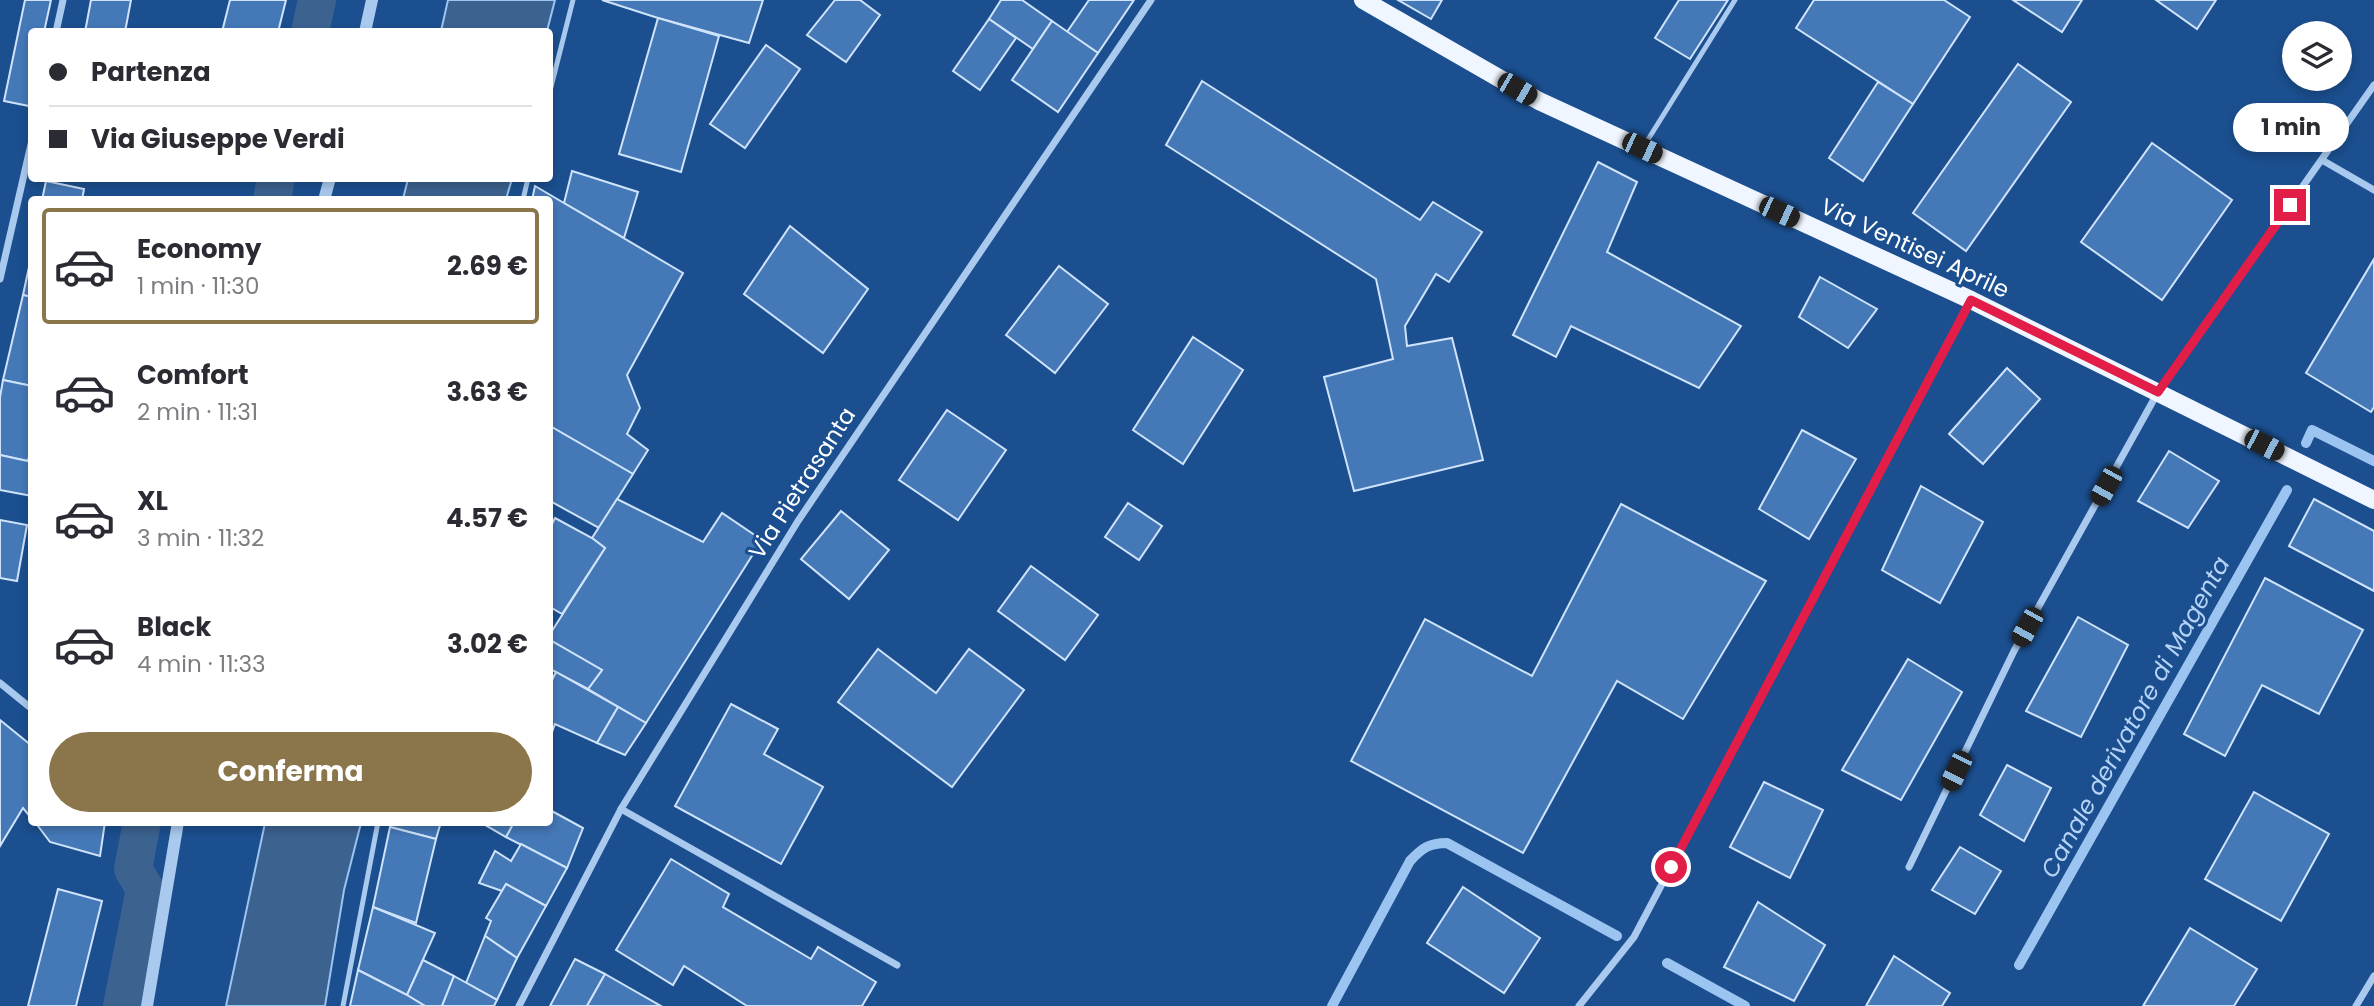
<!DOCTYPE html>
<html lang="it">
<head>
<meta charset="utf-8">
<style>
	:root { --surface:#fff; --page:#f7f7f7; --text:#2b2b33; --muted:#7c7c81; --line:#e1e1e2; --accent:#8a764a }
	body { margin:0; font-family:Poppins,sans-serif; background:var(--page); color:var(--text); height:100vh; display:flex; flex-direction:column; font-size:26px; white-space:nowrap }
	* { box-sizing:border-box; margin:0 }
	p { font-size:23px; color:var(--muted) }
	.icon { flex:none; width:38px; height:38px; fill:none; stroke:currentColor; stroke-width:2; stroke-linecap:round; stroke-linejoin:round }
	.map { position:relative; flex:1; overflow:hidden }
	.side { position:absolute; left:28px; top:196px; width:525px; height:630px; display:flex; flex-direction:column; background:var(--surface); border-radius:7px; box-shadow:0 4px 10px #0003 }
	.side>* { flex:none }
	.banner { position:absolute; left:28px; top:28px; width:525px; height:154px; border-radius:7px; box-shadow:0 4px 10px #0003; display:grid; align-content:center; height:154px; padding:0 21px; background:var(--surface) }
	.tools { position:absolute; left:2282px; top:21px; display:grid; gap:14px }
	.tools a { display:grid; place-items:center; width:70px; height:70px; border-radius:50%; background:var(--surface); box-shadow:0 4px 10px #0003; font-size:35px }
	.end { position:absolute; width:32px; height:32px; margin:-16px; border:9px solid #e11d48; background:#fff; box-shadow:0 0 0 4px #fff }
	.from { border-radius:50% }
	.bubble { position:absolute; height:49px; border-radius:24px; background:var(--surface); box-shadow:0 4px 10px #0003; font-size:23px; font-weight:700; line-height:49px; text-align:center }
	.car { position:absolute; width:21px; height:42px; margin:-21px -10px; border-radius:9px; box-shadow:0 0 5px 2px #0007; background:linear-gradient(#222 24%,#8ab4d8 0 40%,#222 0 76%,#8ab4d8 0 86%,#222 0) }
	.banner b { display:flex; align-items:center; gap:24px; height:66px; font-size:26px }
	.banner b+b { border-top:2px solid var(--line) }
	.banner i { width:18px; height:18px; background:var(--text) }
	ul { padding:12px 0 0; list-style:none }
	li { display:flex; align-items:center; gap:21px; height:116px; margin:0 14px 10px; padding:0 7px; border:4px solid transparent; border-radius:7px }
	li div { flex:1 }
	li b { display:block; font-size:26px }
	li em { font-style:normal; font-weight:700 }
	li.active { border-color:var(--accent) }
	li>.icon { width:63px; height:63px; stroke-width:1.5 }
	.primary-button { display:flex; gap:14px; margin-top:auto; padding:14px 21px }
	.primary-button a { flex:1; height:80px; border-radius:42px; background:var(--accent); color:#fff; font-size:28px; font-weight:700; line-height:80px; text-align:center }
	.map>svg:first-child { display:block }
</style>
</head>
<body>
<div class="map">
<svg width="2374" height="1006" viewBox="0 0 2374 1006">
	<rect width="100%" height="100%" fill="#1b4f8f"/>
	<g fill="#3c6290" stroke="#9cc4f0" stroke-width="2">
		<polygon points="448,0 555,0 547,31 441,31"/>
		<polygon points="408,179 408,178 512,179 506,199 403,199"/>
		<polygon points="265,823 361,823 344,890 325,1006 226,1006"/>
	</g>
	<g fill="none" stroke-linecap="round" stroke-linejoin="round">
		<g stroke="#9cc4f0" stroke-width="10">
			<polyline points="2306,443 2312,430 2374,461"/>
			<polyline points="1667,963 1745,1006"/>
			<polyline points="2019,965 2287,490"/>
			<path d="M 1332,1006 L 1410,861 C 1422,848 1429,843 1447,843 L 1617,936"/>
		</g>
		<g stroke="#3c6290" stroke-width="38">
			<polyline points="310,32 317,0"/>
			<polyline points="272,200 276,178"/>
			<polyline points="122,1006 145,889 133,869 142,822"/>
		</g>
	</g>
	<g fill="#4478b7" stroke="#cfe3fa" stroke-width="2">
		<polygon points="25,0 51,0 44,32 32,32 32,93 29,106 4,101"/>
		<polygon points="91,0 131,0 125,32 85,32"/>
		<polygon points="230,0 286,0 278,32 222,32"/>
		<polygon points="602,0 763,0 749,43 658,18"/>
		<polygon points="835,0 860,0 880,15 846,62 807,35"/>
		<polygon points="1001,0 1022,0 1052,21 1033,49 989,19"/>
		<polygon points="1089,0 1134,0 1098,53 1067,32"/>
		<polygon points="1398,0 1442,0 1431,19"/>
		<polygon points="1679,0 1728,0 1690,59 1655,38"/>
		<polygon points="1814,0 1944,0 1970,17 1913,104 1796,28"/>
		<polygon points="2013,0 2082,0 2062,32"/>
		<polygon points="2156,0 2216,0 2197,29"/>
		<polygon points="658,18 719,36 681,172 619,154"/>
		<polygon points="989,19 1016,38 980,90 953,71"/>
		<polygon points="1052,21 1098,53 1058,112 1012,80"/>
		<polygon points="766,45 800,69 745,148 710,124"/>
		<polygon points="2018,64 2071,102 1966,251 1913,213"/>
		<polygon points="1202,81 1420,220 1433,202 1482,232 1449,282 1436,274 1405,326 1407,346 1452,338 1483,460 1354,491 1324,377 1393,359 1376,279 1166,145"/>
		<polygon points="1878,82 1913,104 1863,181 1829,158"/>
		<polygon points="2152,143 2232,200 2162,300 2081,242"/>
		<polygon points="1598,162 1637,182 1607,252 1741,326 1699,388 1571,326 1556,357 1513,335"/>
		<polygon points="572,171 638,192 624,238 564,203"/>
		<polygon points="46,181 84,189 82,200 42,200"/>
		<polygon points="535,186 683,273 627,375 640,408 627,434 648,450 633,474 550,426 550,200 532,200"/>
		<polygon points="790,226 868,289 823,353 744,294"/>
		<polygon points="32,253 32,297 23,295"/>
		<polygon points="2374,259 2374,407 2371,412 2306,373"/>
		<polygon points="1059,266 1108,304 1055,373 1006,335"/>
		<polygon points="1820,277 1877,309 1848,348 1799,317"/>
		<polygon points="23,295 32,297 32,386 3,380"/>
		<polygon points="1193,337 1243,370 1183,464 1133,430"/>
		<polygon points="2007,368 2040,399 1983,464 1949,434"/>
		<polygon points="3,380 32,386 32,442 28,461 0,455 0,397"/>
		<polygon points="947,410 1006,450 958,520 899,480"/>
		<polygon points="550,426 633,474 599,528 550,501"/>
		<polygon points="1802,430 1856,459 1809,539 1759,509"/>
		<polygon points="2169,451 2219,481 2188,528 2138,501"/>
		<polygon points="0,455 32,462 32,496 0,490"/>
		<polygon points="1921,486 1983,522 1940,603 1882,570"/>
		<polygon points="617,499 703,542 722,513 762,540 646,723 588,689 602,670 550,640 550,634 605,548 592,538"/>
		<polygon points="2314,499 2374,531 2374,591 2289,546"/>
		<polygon points="1128,503 1162,526 1139,560 1105,537"/>
		<polygon points="1621,504 1766,581 1683,719 1617,681 1523,853 1351,761 1425,619 1532,676"/>
		<polygon points="841,511 889,550 849,599 801,559"/>
		<polygon points="555,518 592,538 605,548 562,614 550,607 550,528"/>
		<polygon points="0,520 27,525 17,581 0,578"/>
		<polygon points="1031,566 1098,615 1065,660 998,611"/>
		<polygon points="2265,578 2363,630 2319,714 2262,685 2225,756 2184,734"/>
		<polygon points="2078,617 2128,645 2081,737 2026,711"/>
		<polygon points="550,640 602,670 588,689 550,669"/>
		<polygon points="878,649 936,693 969,649 1024,690 952,787 838,702"/>
		<polygon points="1908,659 1962,692 1901,800 1842,770"/>
		<polygon points="556,672 618,707 597,743 555,724 551,735 550,734 550,684"/>
		<polygon points="731,704 778,729 764,754 823,787 781,864 675,806"/>
		<polygon points="618,707 646,723 625,755 597,743"/>
		<polygon points="0,720 32,746 32,819 23,808 0,846"/>
		<polygon points="2007,765 2051,788 2024,841 1980,815"/>
		<polygon points="1764,782 1823,810 1790,878 1730,847"/>
		<polygon points="2254,792 2329,834 2281,921 2205,879"/>
		<polygon points="550,810 583,828 567,868 506,837 514,822 550,822"/>
		<polygon points="35,822 105,822 100,856 50,842"/>
		<polygon points="391,822 441,822 436,839 390,827"/>
		<polygon points="480,822 514,822 506,837"/>
		<polygon points="390,827 436,839 416,923 373,907"/>
		<polygon points="521,844 567,868 546,906 506,884 502,891 479,883 495,851 511,861"/>
		<polygon points="1960,847 2001,871 1975,914 1932,890"/>
		<polygon points="671,859 729,894 723,907 811,959 818,947 876,982 862,1006 747,1006 684,966 673,985 616,950"/>
		<polygon points="506,884 546,906 517,958 485,936 491,921 486,918"/>
		<polygon points="1463,887 1540,938 1504,993 1427,943"/>
		<polygon points="58,889 102,901 76,1006 28,1006"/>
		<polygon points="1758,902 1825,945 1794,1001 1724,967"/>
		<polygon points="373,907 435,933 407,995 358,970"/>
		<polygon points="2190,928 2257,969 2234,1006 2143,1006"/>
		<polygon points="485,936 517,958 497,1000 466,983"/>
		<polygon points="1894,956 1950,993 1942,1006 1866,1006"/>
		<polygon points="575,959 605,974 587,1006 550,1006"/>
		<polygon points="423,960 454,976 442,1006 425,1006 407,995"/>
		<polygon points="358,970 407,995 425,1006 350,1006"/>
		<polygon points="605,974 661,1006 587,1006"/>
		<polygon points="454,976 497,1000 494,1006 442,1006"/>
	</g>
	<g fill="none" stroke-linecap="round" stroke-linejoin="round">
		<g stroke="#a9c9ee" stroke-width="5">
			<polyline points="550,91 573,0"/>
			<polyline points="1644,146 1735,0"/>
			<polyline points="523,200 528,178"/>
			<polyline points="343,1006 378,822"/>
		</g>
		<g stroke="#a9c9ee" stroke-width="7">
			<polyline points="56,32 63,0"/>
			<polyline points="2322,160 2374,190"/>
			<polyline points="0,279 32,140"/>
			<polyline points="0,683 32,709"/>
			<polyline points="621,809 897,965"/>
			<polyline points="1909,867 2014,651 2158,392 2374,85"/>
			<polyline points="519,1006 621,809 798,521 1151,0"/>
			<polyline points="1579,1006 1634,937 1970,301"/>
			<polyline points="2356,1006 2374,976"/>
		</g>
		<g stroke="#a9c9ee" stroke-width="12">
			<polyline points="365,32 372,0"/>
			<polyline points="324,200 330,178"/>
			<polyline points="147,1006 178,822"/>
		</g>
		<polyline stroke="#f0f6ff" stroke-width="18" points="1363,0 1539,101 1971,300 2374,500"/>
	</g>
	<g fill="none" stroke-linecap="round" stroke-linejoin="round">
		<polyline stroke="#e11d48" stroke-width="9" points="1671,867 1971,300 2158,392 2290,205"/>
	</g>
	<g text-anchor="middle" dominant-baseline="central" stroke-width="6" stroke-linejoin="round" paint-order="stroke">
		<g font-size="23" fill="#fff" stroke="#1b4f8f">
			<text transform="translate(1915 248) rotate(25)">Via Ventisei Aprile</text>
			<text transform="translate(802 483) rotate(-57)">Via Pietrasanta</text>
		</g>
		<g font-size="24" font-style="italic" fill="#b5d3f5" stroke="#1b4f8f">
			<text transform="translate(2135 717) rotate(-61)">Canale derivatore di Magenta</text>
		</g>
	</g>
</svg>
<div class="tools">
<a><svg class="icon" aria-label="layers" viewBox="0 0 24 24"><path d="M12 4l9 5-9 5-9-5zM3 14l9 5 9-5"/></svg></a>
</div>
<i class="end from" style="left:1671px;top:867px"></i>
<i class="end" style="left:2290px;top:205px"></i>
<div class="bubble" style="left:2233px;top:103px;width:116px">1 min</div>
<i class="car" style="left:1517px;top:89px;rotate:120deg"></i>
<i class="car" style="left:1642px;top:148px;rotate:115deg"></i>
<i class="car" style="left:1779px;top:212px;rotate:115deg"></i>
<i class="car" style="left:2264px;top:445px;rotate:117deg"></i>
<i class="car" style="left:2106px;top:486px;rotate:209deg"></i>
<i class="car" style="left:2027px;top:627px;rotate:209deg"></i>
<i class="car" style="left:1956px;top:771px;rotate:206deg"></i>
<div class="banner">
<b><i class="from"></i>Partenza</b>
<b><i></i>Via Giuseppe Verdi</b>
</div>
<section class="side">
<ul>
<li class="active"><svg class="icon" aria-label="car" viewBox="0 0 24 24"><path d="M5 17H2v-5l4-1 3-4h7l3 4 3 1v5h-3M9 17h6M6 11h13"/><circle cx="7" cy="17" r="2"/><circle cx="17" cy="17" r="2"/></svg><div><b>Economy</b><p>1 min · 11:30</p></div><em>2.69 €</em></li>
<li><svg class="icon" aria-label="car" viewBox="0 0 24 24"><path d="M5 17H2v-5l4-1 3-4h7l3 4 3 1v5h-3M9 17h6M6 11h13"/><circle cx="7" cy="17" r="2"/><circle cx="17" cy="17" r="2"/></svg><div><b>Comfort</b><p>2 min · 11:31</p></div><em>3.63 €</em></li>
<li><svg class="icon" aria-label="car" viewBox="0 0 24 24"><path d="M5 17H2v-5l4-1 3-4h7l3 4 3 1v5h-3M9 17h6M6 11h13"/><circle cx="7" cy="17" r="2"/><circle cx="17" cy="17" r="2"/></svg><div><b>XL</b><p>3 min · 11:32</p></div><em>4.57 €</em></li>
<li><svg class="icon" aria-label="car" viewBox="0 0 24 24"><path d="M5 17H2v-5l4-1 3-4h7l3 4 3 1v5h-3M9 17h6M6 11h13"/><circle cx="7" cy="17" r="2"/><circle cx="17" cy="17" r="2"/></svg><div><b>Black</b><p>4 min · 11:33</p></div><em>3.02 €</em></li>
</ul>
<div class="primary-button"><a>Conferma</a></div>
</section>
</div>
</body>
</html>
